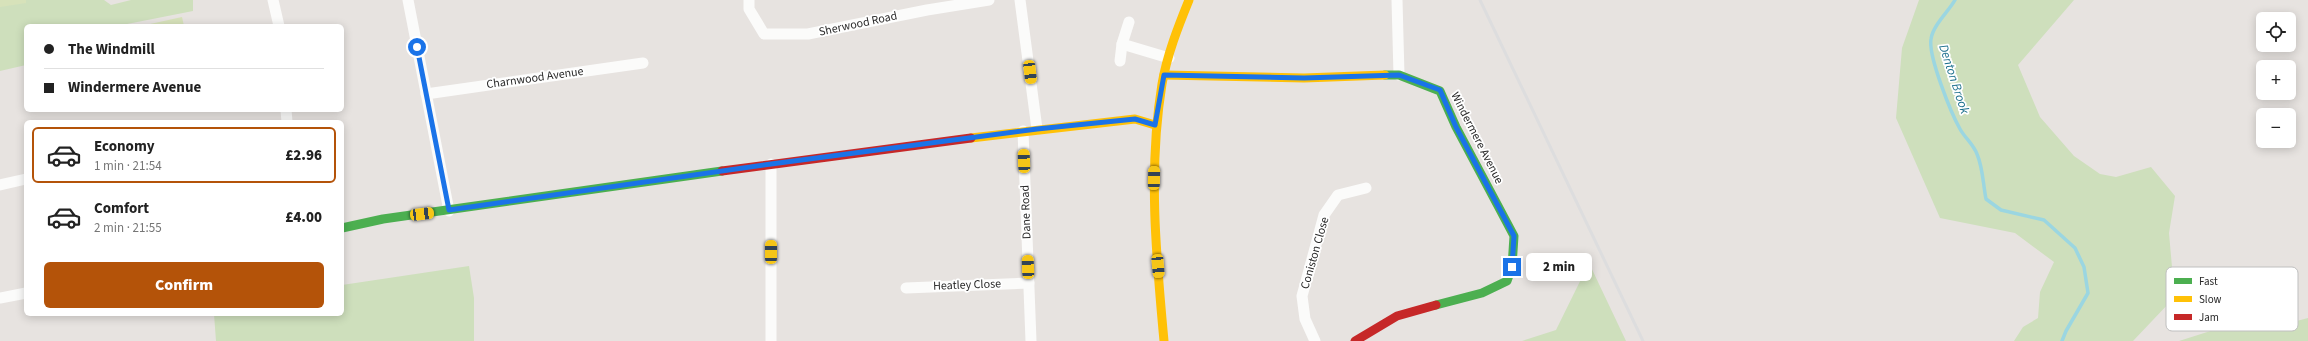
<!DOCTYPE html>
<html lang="en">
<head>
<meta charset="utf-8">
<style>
	:root { --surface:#fff; --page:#f6f6f6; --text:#222; --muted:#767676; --line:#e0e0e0; --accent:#b45309 }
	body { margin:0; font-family:"Source Sans 3",sans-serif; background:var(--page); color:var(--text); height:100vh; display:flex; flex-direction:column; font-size:15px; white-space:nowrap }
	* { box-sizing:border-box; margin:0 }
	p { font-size:13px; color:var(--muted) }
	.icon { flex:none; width:22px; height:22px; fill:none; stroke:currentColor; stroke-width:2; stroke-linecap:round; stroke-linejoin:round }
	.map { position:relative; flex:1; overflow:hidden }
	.sheet { position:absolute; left:24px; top:120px; width:320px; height:196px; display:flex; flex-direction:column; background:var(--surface); border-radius:6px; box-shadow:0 2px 10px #0003 }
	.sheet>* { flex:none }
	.guide { position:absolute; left:24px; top:24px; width:320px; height:88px; border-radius:6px; box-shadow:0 2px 10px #0003; display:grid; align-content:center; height:88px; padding:0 20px; background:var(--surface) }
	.buttons { position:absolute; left:2256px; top:12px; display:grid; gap:8px }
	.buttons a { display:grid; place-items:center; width:40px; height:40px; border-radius:6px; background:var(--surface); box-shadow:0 2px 10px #0003; font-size:20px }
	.end { position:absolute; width:18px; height:18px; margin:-9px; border:5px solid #1a73e8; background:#fff; box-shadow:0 0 0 2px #fff }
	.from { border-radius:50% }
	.bubble { position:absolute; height:28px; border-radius:6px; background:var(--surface); box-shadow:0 2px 10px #0003; font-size:13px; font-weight:800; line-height:28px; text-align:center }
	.car { position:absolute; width:12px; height:24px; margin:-12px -6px; border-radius:5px; box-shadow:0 0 3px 1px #0007; background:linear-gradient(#f5c518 24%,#345 0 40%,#f5c518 0 76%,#345 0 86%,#f5c518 0) }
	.guide b { display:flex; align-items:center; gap:14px; height:38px; font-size:15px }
	.guide b+b { border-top:1px solid var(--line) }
	.guide i { width:10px; height:10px; background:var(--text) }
	ul { padding:7px 0 0; list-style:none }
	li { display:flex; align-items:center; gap:12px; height:56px; margin:0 8px 6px; padding:0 12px; border:2px solid transparent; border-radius:6px }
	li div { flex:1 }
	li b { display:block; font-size:15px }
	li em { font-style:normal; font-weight:800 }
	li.active { border-color:var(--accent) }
	li>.icon { width:36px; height:36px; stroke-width:1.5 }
	.action { display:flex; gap:8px; margin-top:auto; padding:8px 20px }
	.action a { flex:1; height:46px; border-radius:6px; background:var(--accent); color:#fff; font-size:16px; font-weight:800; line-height:46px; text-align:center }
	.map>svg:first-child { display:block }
</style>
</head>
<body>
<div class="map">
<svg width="2308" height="341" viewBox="0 0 2308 341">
	<rect width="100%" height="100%" fill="#e7e3e0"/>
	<g fill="#cedfbc">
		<polygon points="0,0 104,0 111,5 131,0 193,0 193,11 117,26 26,26 26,65 0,71"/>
		<polygon points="1919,0 2074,0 2018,65 2040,117 2074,156 2100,174 2116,177 2151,167 2175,196 2169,233 2172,267 2171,301 2133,341 2014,341 2023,327 2038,318 2040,292 2054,262 2015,233 1940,218 1896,118 1902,48"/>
		<polygon points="1589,263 1626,341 1522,341 1556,330"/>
		<polygon points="469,266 474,298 474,341 216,341 214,314 342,314 342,285"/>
		<polygon points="2308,318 2308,341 2179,341 2245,320 2289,323"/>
	</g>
	<g fill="#d7e2ba">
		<polygon points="0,0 26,0 26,3 0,7"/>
		<polygon points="182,17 184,26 141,26"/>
	</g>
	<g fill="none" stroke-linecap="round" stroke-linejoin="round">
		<path stroke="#9bd6e1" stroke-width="3.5" d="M 1955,0 C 1949,11 1933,25 1931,39 C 1928,56 1951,113 1960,129 C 1965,138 1973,144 1977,154 C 1983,168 1983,184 1986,199 L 2001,210 L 2044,220 L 2075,248 L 2084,267 L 2088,293 L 2066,331 L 2062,341"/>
		<g stroke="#fbfbfa" stroke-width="11">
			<polyline points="273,0 279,26"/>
			<polyline points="408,0 449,211"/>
			<polyline points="749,0 749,9 764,34 808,34 927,10 989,0"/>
			<polyline points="1020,0 1037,129"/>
			<polyline points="1397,0 1399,75"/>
			<polyline points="1122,44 1169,58"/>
			<polyline points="1120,61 1122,44 1129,22"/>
			<polyline points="426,94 643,63"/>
			<polyline points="286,110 287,122"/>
			<polyline points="1023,131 1031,341"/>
			<polyline points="0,185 26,179"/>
			<polyline points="906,288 1029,283"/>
			<polyline points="0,298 26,293"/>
			<polyline points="771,341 771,164"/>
			<polyline points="1315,341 1305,319 1302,296 1324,215 1338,195 1366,188"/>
		</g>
		<g stroke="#4caf50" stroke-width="9">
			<polyline points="1385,75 1399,75 1440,91 1456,127 1514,236 1512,267 1507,281 1482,293 1436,305"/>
			<polyline points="342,228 383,219 722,171"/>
		</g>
		<g stroke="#ffc107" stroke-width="9">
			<polyline points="1164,75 1304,78 1385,75"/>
			<polyline points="971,138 1135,119 1155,125"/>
			<path d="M 1164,341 C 1156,255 1148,169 1162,84 C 1167,55 1178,27 1189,0"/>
		</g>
		<g stroke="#c62828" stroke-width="9">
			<polyline points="722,171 971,138"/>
			<polyline points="1355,341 1397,316 1436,305"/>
		</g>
		<polyline stroke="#ddddde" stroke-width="3" points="1480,0 1643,341"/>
	</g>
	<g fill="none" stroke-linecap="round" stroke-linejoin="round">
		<polyline stroke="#1a73e8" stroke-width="5" points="417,47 449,210 771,164 1037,129 1135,119 1155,125 1164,75 1304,78 1399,75 1440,90 1456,127 1514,236 1512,267"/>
	</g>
	<g text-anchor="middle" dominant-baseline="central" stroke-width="3.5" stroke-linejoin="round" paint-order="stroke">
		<g font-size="12" fill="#292929" stroke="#fff">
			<text transform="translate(858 24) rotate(-12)">Sherwood Road</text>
			<text transform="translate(535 78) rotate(-8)">Charnwood Avenue</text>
			<text transform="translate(1477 138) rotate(63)">Windermere Avenue</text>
			<text transform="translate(1026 212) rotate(-92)">Dane Road</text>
			<text transform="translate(1315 253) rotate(-74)">Coniston Close</text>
			<text transform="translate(967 285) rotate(-2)">Heatley Close</text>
		</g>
		<g font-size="13" font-style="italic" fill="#1b6f8c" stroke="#fff">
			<text transform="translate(1954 79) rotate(72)">Denton Brook</text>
		</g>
	</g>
	<rect x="2166" y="267" width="132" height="64" rx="6" fill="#fff" stroke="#bfbfbf" stroke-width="1"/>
	<rect x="2174" y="278" width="18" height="6" fill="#4caf50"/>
	<rect x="2174" y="296" width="18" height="6" fill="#ffc107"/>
	<rect x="2174" y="314" width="18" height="6" fill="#c62828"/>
	<g font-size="11" fill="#292929">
		<text x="2199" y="285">Fast</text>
		<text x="2199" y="303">Slow</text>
		<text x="2199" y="321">Jam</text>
	</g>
</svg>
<div class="buttons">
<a><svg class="icon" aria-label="locate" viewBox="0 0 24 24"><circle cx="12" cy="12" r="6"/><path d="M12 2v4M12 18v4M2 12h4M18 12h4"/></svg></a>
<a>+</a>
<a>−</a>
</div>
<i class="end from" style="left:417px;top:47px"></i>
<i class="end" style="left:1512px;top:267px"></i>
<div class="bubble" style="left:1526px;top:253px;width:66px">2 min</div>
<i class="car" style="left:1030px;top:72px;rotate:173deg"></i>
<i class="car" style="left:1024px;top:161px;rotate:358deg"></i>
<i class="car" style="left:1154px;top:178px;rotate:1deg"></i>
<i class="car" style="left:422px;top:214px;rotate:83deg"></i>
<i class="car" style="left:771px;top:252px;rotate:0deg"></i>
<i class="car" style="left:1158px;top:266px;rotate:175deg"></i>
<i class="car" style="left:1028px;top:267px;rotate:358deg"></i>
<div class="guide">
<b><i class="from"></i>The Windmill</b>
<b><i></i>Windermere Avenue</b>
</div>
<section class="sheet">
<ul>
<li class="active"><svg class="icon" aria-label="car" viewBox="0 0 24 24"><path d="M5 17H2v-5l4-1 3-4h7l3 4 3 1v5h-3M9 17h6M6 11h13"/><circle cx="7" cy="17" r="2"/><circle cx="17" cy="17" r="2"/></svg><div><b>Economy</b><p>1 min · 21:54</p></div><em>£2.96</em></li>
<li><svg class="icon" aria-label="car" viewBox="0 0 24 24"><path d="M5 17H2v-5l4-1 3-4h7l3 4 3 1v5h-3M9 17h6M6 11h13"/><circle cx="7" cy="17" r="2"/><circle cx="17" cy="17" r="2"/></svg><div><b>Comfort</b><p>2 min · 21:55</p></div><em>£4.00</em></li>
</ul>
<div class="action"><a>Confirm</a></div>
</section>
</div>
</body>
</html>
